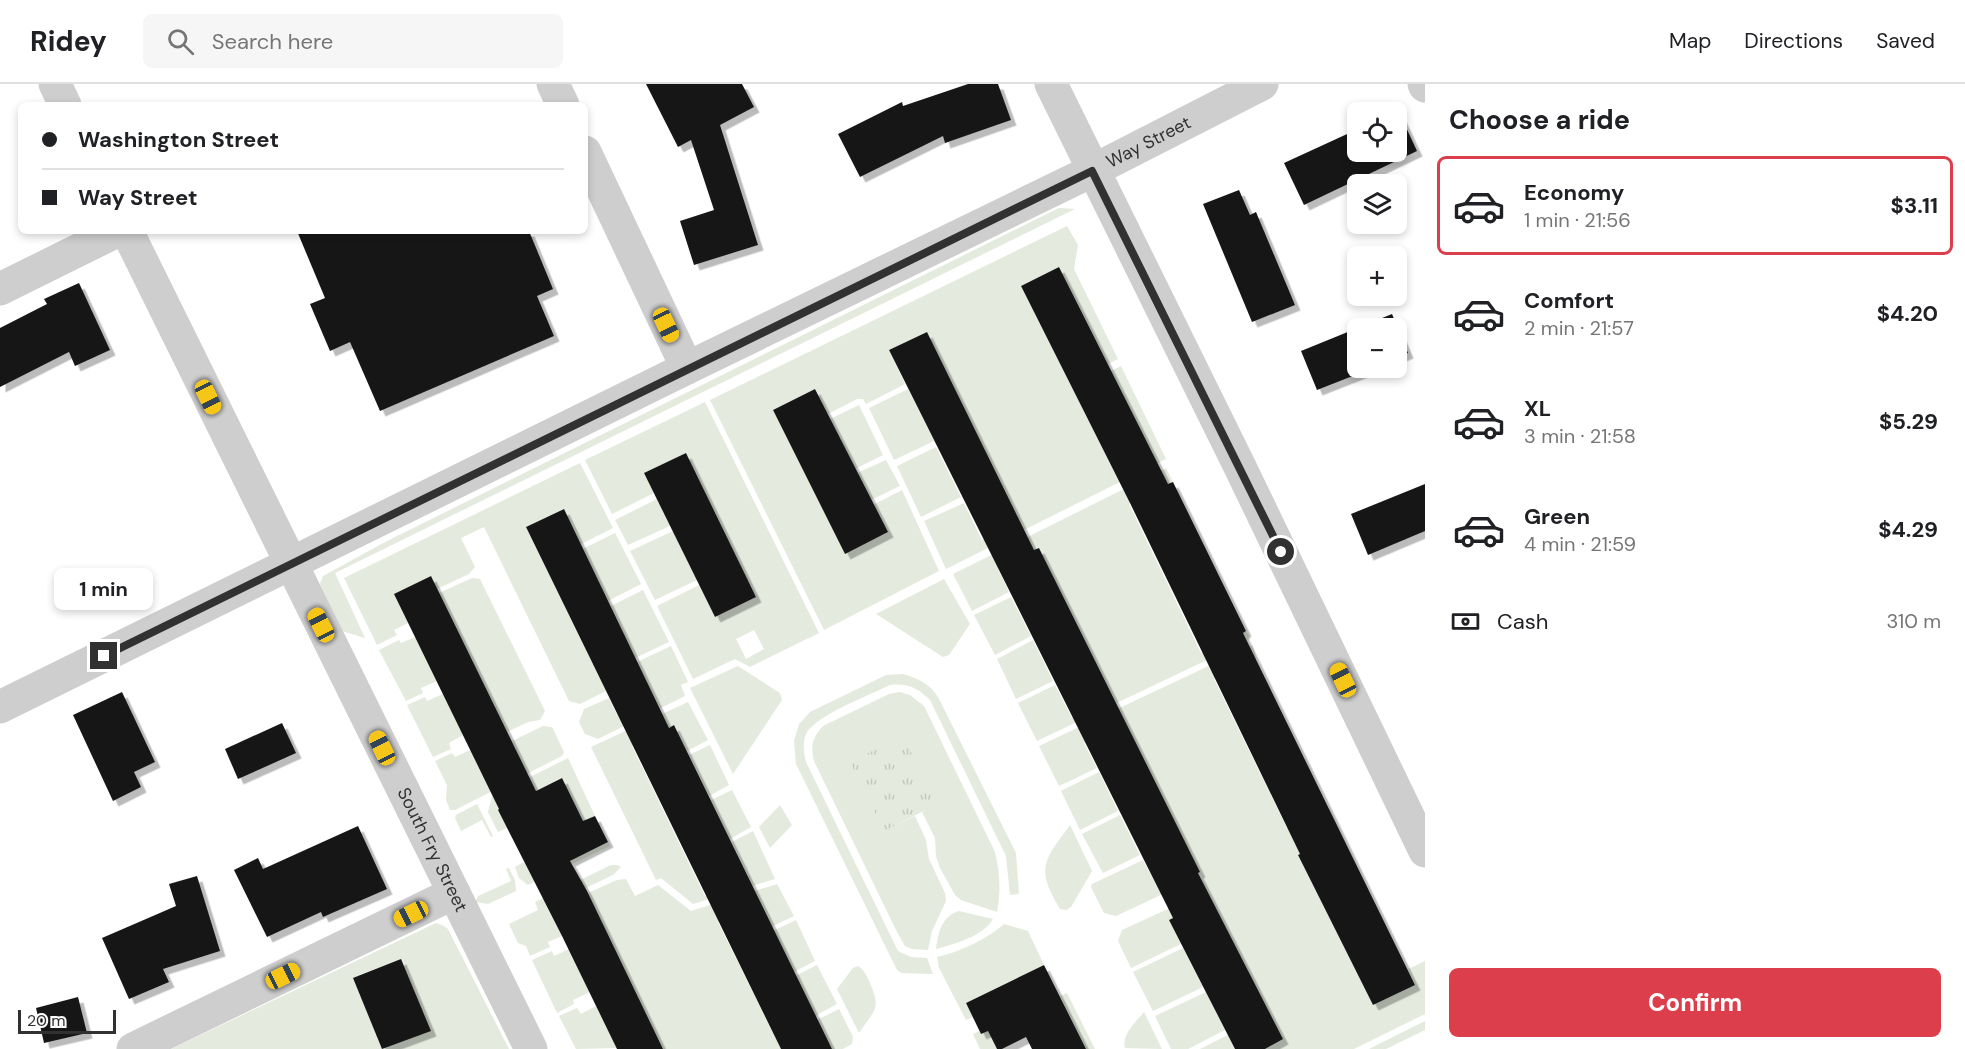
<!DOCTYPE html>
<html lang="en">
<head>
<meta charset="utf-8">
<style>
	:root { --surface:#fff; --page:#f6f6f6; --text:#202124; --muted:#757577; --line:#e0e0e0; --accent:#dd3e4b }
	body { margin:0; font-family:"DM Sans",sans-serif; background:var(--page); color:var(--text); height:100vh; display:flex; flex-direction:column; font-size:22px; white-space:nowrap }
	* { box-sizing:border-box; margin:0 }
	p { font-size:20px; color:var(--muted) }
	.icon { flex:none; width:33px; height:33px; fill:none; stroke:currentColor; stroke-width:2; stroke-linecap:round; stroke-linejoin:round }
	.map { position:relative; flex:1; overflow:hidden }
	.panel { display:flex; flex-direction:column; background:var(--surface); width:540px }
	.panel>* { flex:none }
	.banner { position:absolute; left:18px; top:18px; width:570px; height:132px; border-radius:9px; box-shadow:0 3px 9px #0003; display:grid; align-content:center; height:132px; padding:0 24px; background:var(--surface) }
	.buttons { position:absolute; left:1347px; top:18px; display:grid; gap:12px }
	.buttons a { display:grid; place-items:center; width:60px; height:60px; border-radius:9px; background:var(--surface); box-shadow:0 3px 9px #0003; font-size:30px }
	.scale { position:absolute; left:18px; bottom:15px; width:98px; box-sizing:border-box; padding-left:6px; border:3px solid #313131; border-top:0; font-size:16px; line-height:21px; white-space:nowrap; color:#313131; -webkit-text-stroke:4px #fff; paint-order:stroke }
	.end { position:absolute; width:27px; height:27px; margin:-14px; border:8px solid #313131; background:#fff; box-shadow:0 0 0 3px #fff }
	.from { border-radius:50% }
	.bubble { position:absolute; height:42px; border-radius:9px; background:var(--surface); box-shadow:0 3px 9px #0003; font-size:20px; font-weight:700; line-height:42px; text-align:center }
	.car { position:absolute; width:18px; height:36px; margin:-18px -9px; border-radius:8px; box-shadow:0 0 4px 2px #0007; background:linear-gradient(#f5c518 24%,#345 0 40%,#f5c518 0 76%,#345 0 86%,#f5c518 0) }
	.banner b { display:flex; align-items:center; gap:21px; height:57px; font-size:22px }
	.banner b+b { border-top:2px solid var(--line) }
	.banner i { width:15px; height:15px; background:var(--text) }
	ul { padding:0; list-style:none }
	li { display:flex; align-items:center; gap:18px; height:99px; margin:0 12px 9px; padding:0 12px; border:3px solid transparent; border-radius:9px }
	li div { flex:1 }
	li b { display:block; font-size:22px }
	li em { font-style:normal; font-weight:700 }
	li.current { border-color:var(--accent) }
	li>.icon { width:54px; height:54px; stroke-width:1.5 }
	h2 { padding:0 24px; font-size:27px; line-height:72px }
	.pay { display:flex; align-items:center; gap:15px; height:66px; padding:0 24px; font-size:22px }
	.pay p { margin-inline-start:auto }
	.button { display:flex; gap:12px; margin-top:auto; padding:12px 24px }
	.button a { flex:1; height:69px; border-radius:9px; background:var(--accent); color:#fff; font-size:24px; font-weight:700; line-height:69px; text-align:center }
	header { display:flex; align-items:center; gap:36px; box-sizing:border-box; height:84px; padding:0 30px; background:var(--surface); border-bottom:2px solid var(--line) }
	header strong { font-size:28px }
	nav { display:flex; gap:33px; margin-inline-start:auto; font-size:21px }
	.search { width:420px; height:54px; background:var(--page); display:flex; align-items:center; gap:15px; box-sizing:border-box; padding:0 21px; border-radius:9px; color:var(--muted); font-size:22px }
	main { display:flex; flex:1; min-height:0 }
	.map>svg:first-child { display:block }
</style>
</head>
<body>
<header>
<strong>Ridey</strong>
<div class="search"><svg class="icon" aria-label="search" viewBox="0 0 24 24"><circle cx="10" cy="10" r="6"/><path d="M15 15l6 6"/></svg>Search here</div>
<nav><a>Map</a><a>Directions</a><a>Saved</a></nav>
</header>
<main>
<div class="map">
<svg width="1425" height="965" viewBox="0 0 1425 965">
	<defs>
		<pattern id="park-tufts" width="24" height="20" patternUnits="userSpaceOnUse" patternTransform="scale(1.5)"><rect width="24" height="20" fill="#e4eadd"/><path d="M3 7l-1-3M5 7V3M7 7l1-3M15 17l-1-3M17 17v-4M19 17l1-3" fill="none" stroke="#c4c9be"/></pattern>
		<filter id="shadow"><feDropShadow dx="5.5" dy="5.5" stdDeviation="0" flood-color="#0004"/></filter>
	</defs>
	<rect width="100%" height="100%" fill="#fff"/>
	<g fill="#e4eadd" fill-rule="evenodd">
		<polygon points="1059,124 1075,125 335,489 365,554 342,547 320,500 323,492 387,457"/>
		<polygon points="1067,142 1078,161 1074,185 1118,275 1108,280 1059,183 1021,202 1115,389 1153,370 1111,287 1121,282 1166,375 946,485 924,437 964,419 982,456 1020,437 927,248 889,266 905,300 866,320 863,315 857,315 828,330 815,305 773,326 845,469 887,449 873,421 902,406 939,487 824,546 710,316"/>
		<polygon points="908,305 934,357 894,376 869,324"/>
		<path d="M 705,318 L 819,549 L 750,583 L 735,575 L 693,595 L 657,522 L 699,501 L 715,533 L 756,513 L 686,369 L 645,389 L 654,409 L 612,430 L 585,376 ZM 754,546 L 764,565 L 746,575 L 736,555 Z"/>
		<polygon points="859,321 883,371 855,385 830,335"/>
		<polygon points="936,363 961,413 921,433 897,382"/>
		<polygon points="886,376 900,402 871,416 857,389"/>
		<polygon points="580,379 613,444 581,460 563,425 526,443 606,607 580,620 569,617 484,443 461,454 475,483 469,490 437,505 431,492 395,510 408,539 394,546 397,551 377,561 344,494"/>
		<polygon points="1166,384 1173,398 1129,420 1201,569 1246,547 1251,555 1037,657 1018,619 1055,601 1072,634 1113,613 1039,464 998,485 1009,508 972,527 953,490"/>
		<polygon points="657,415 670,442 628,461 615,436"/>
		<polygon points="673,447 697,496 655,516 630,467"/>
		<polygon points="615,449 641,500 608,517 583,465"/>
		<polygon points="472,494 480,495 545,627 540,636 528,638 507,648 439,509"/>
		<polygon points="944,495 970,540 949,571 943,573 876,530"/>
		<polygon points="643,506 669,558 635,574 611,522"/>
		<polygon points="1011,513 1031,552 995,571 974,531"/>
		<polygon points="415,553 437,597 421,604 423,609 406,617 379,566 399,556 401,559"/>
		<polygon points="1033,556 1053,597 1016,615 997,575"/>
		<polygon points="1253,561 1256,574 1214,595 1287,744 1329,724 1341,750 1298,771 1373,921 1415,901 1408,885 1425,877 1425,930 1354,965 1265,965 1283,955 1211,815 1169,836 1181,860 1131,884 1118,857 1122,846 1172,823 1165,809 1116,832 1104,829 1091,803 1092,800 1143,776 1160,808 1199,788 1125,639 1084,659 1097,684 1059,702 1039,662"/>
		<polygon points="671,562 688,598 681,601 685,612 598,655 585,650 579,638 584,625 609,614 617,631 654,613 637,578"/>
		<polygon points="738,582 780,609 782,616 733,690 690,604"/>
		<path d="M 903,590 C 919,595 929,599 938,613 L 1016,769 L 1019,810 L 1010,811 L 1006,772 L 930,616 C 917,603 907,599 890,601 C 870,611 814,632 806,650 C 802,660 804,669 806,678 L 898,867 L 911,873 L 927,874 L 933,890 L 902,889 L 897,886 L 796,680 L 794,657 L 799,640 L 810,628 L 886,591 Z"/>
		<path d="M 900,608 L 910,611 L 924,622 L 995,768 C 1000,788 1001,808 997,828 L 961,816 L 955,811 L 940,784 L 936,772 L 935,754 L 922,728 L 937,720 L 884,747 L 915,732 L 926,756 L 929,775 L 945,809 L 946,817 L 932,847 L 928,866 L 912,865 L 905,862 L 897,848 L 814,677 C 810,661 813,653 823,642 L 889,610 Z"/>
		<polygon points="443,610 463,651 449,659 451,665 433,673 407,621 425,613 427,617"/>
		<polygon points="688,618 708,656 687,667 674,641 632,662 705,812 748,792 732,758 753,747 775,795 693,820 661,794 656,796 591,663"/>
		<polygon points="543,642 552,643 564,668 562,672 455,726 450,726 446,716 447,701 435,677 452,669 455,673 470,666 523,682 512,657"/>
		<polygon points="710,661 729,701 709,712 689,671"/>
		<polygon points="568,674 595,732 561,748 561,694 498,726 507,744 498,748 488,728 492,712"/>
		<polygon points="1099,688 1118,727 1080,746 1061,707"/>
		<polygon points="732,706 751,743 730,755 711,716"/>
		<polygon points="477,720 493,752 491,753 482,736 461,747 455,734 456,731"/>
		<polygon points="780,721 792,741 770,764 759,743"/>
		<polygon points="1120,731 1140,771 1103,789 1082,750"/>
		<path d="M 1070,741 L 1092,787 L 1071,823 L 1066,826 L 1060,825 C 1035,783 1044,777 1070,741 Z"/>
		<polygon points="608,758 610,762 528,801 519,794 515,783 524,778 533,795"/>
		<polygon points="611,781 617,781 621,783 613,791 548,822 562,852 548,858 550,863 530,872 526,862 518,859 509,840 538,826 535,818"/>
		<polygon points="509,784 515,796 516,807 488,820 475,818 478,812 511,797 506,785"/>
		<polygon points="626,795 635,812 658,801 691,827 777,800 794,832 771,843 759,818 718,838 781,965 663,965 588,809 617,796"/>
		<path d="M 959,827 L 993,835 C 983,852 955,860 936,865 C 938,848 942,832 959,827 Z"/>
		<polygon points="796,836 815,877 794,888 773,847"/>
		<polygon points="436,839 442,841 448,845 509,965 171,965"/>
		<path d="M 1004,840 L 1028,847 L 1044,881 L 966,919 L 973,933 L 966,936 L 939,884 L 937,873 C 960,868 987,855 1004,840 Z"/>
		<polygon points="1183,864 1203,903 1153,927 1133,888"/>
		<polygon points="569,865 590,908 573,916 574,920 557,929 532,876 552,867 554,872"/>
		<polygon points="817,881 837,920 815,932 795,892"/>
		<path d="M 858,882 C 864,886 866,890 869,897 C 882,925 875,925 859,949 L 837,905 L 853,884 Z"/>
		<polygon points="1206,908 1225,946 1188,965 1171,965 1155,932"/>
		<polygon points="1067,909 1095,965 1086,965 1060,912"/>
		<polygon points="596,922 617,964 576,965 559,932 577,924 581,930"/>
		<polygon points="839,925 853,953 852,960 843,965 832,965 817,936"/>
		<path d="M 1144,928 L 1162,965 L 1125,964 C 1121,951 1136,938 1144,928 Z"/>
		<polygon points="1425,937 1425,946 1386,965 1369,965"/>
		<polygon points="979,947 981,950 988,947 997,965 980,965 973,950"/>
		<polygon points="1228,951 1235,965 1200,965"/>
	</g>
	<polygon fill="url(#park-tufts)" points="903,652 937,720 884,747 850,678"/>
	<g fill="#181818" filter="url(#shadow)">
		<polygon points="646,0 742,0 754,23 720,41 758,161 694,181 680,137 714,126 691,56 678,63"/>
		<polygon points="968,0 998,0 1011,36 945,59 943,52 860,93 838,50 902,18 903,22"/>
		<polygon points="1398,26 1417,67 1304,121 1284,79 1358,45 1358,68 1396,68 1396,28 1393,28"/>
		<polygon points="1239,106 1250,131 1256,128 1295,221 1252,238 1203,120"/>
		<polygon points="297,147 529,147 553,205 537,212 554,252 380,327 350,258 330,267 310,220 325,214"/>
		<polygon points="1059,183 1168,400 1173,398 1246,547 1243,549 1415,901 1373,921 1298,771 1300,770 1130,419 1021,202"/>
		<polygon points="79,199 110,266 75,282 69,268 0,303 0,244 47,220 44,215"/>
		<polygon points="1392,230 1408,269 1396,274 1396,244 1358,244 1358,284 1373,284 1317,306 1301,267"/>
		<polygon points="927,248 1034,466 1039,464 1200,788 1198,789 1283,955 1265,965 1235,965 1169,836 1173,834 889,266"/>
		<polygon points="815,305 888,448 845,470 773,326"/>
		<polygon points="686,369 756,513 715,533 644,389"/>
		<polygon points="1425,400 1425,447 1368,471 1351,430"/>
		<polygon points="564,425 669,644 674,641 832,965 781,965 526,443"/>
		<polygon points="431,492 536,707 562,694 583,737 595,732 608,758 570,777 587,807 663,965 617,965 562,852 498,726 499,725 394,510"/>
		<polygon points="122,608 155,678 134,688 141,703 113,717 73,631"/>
		<polygon points="282,639 296,669 238,695 225,665"/>
		<polygon points="358,742 387,805 323,833 321,828 267,853 234,786 258,774 263,785"/>
		<polygon points="197,792 220,867 163,885 169,898 129,915 102,854 176,822 169,800"/>
		<polygon points="401,875 431,947 382,965 353,894"/>
		<polygon points="1044,881 1086,965 1032,965 1026,953 1002,965 997,965 988,947 981,950 966,919"/>
		<polygon points="78,913 87,949 44,959 36,924"/>
	</g>
	<g fill="none" stroke-linecap="round" stroke-linejoin="round">
		<g stroke="#cecece" stroke-width="33">
			<polyline points="55,0 65,21"/>
			<polyline points="553,0 563,21"/>
			<polyline points="1051,0 1240,383 1425,767"/>
			<polyline points="1424,0 1425,2"/>
			<polyline points="585,68 687,284"/>
			<path id="s1" d="M 127,147 L 531,965"/>
			<polyline points="0,205 117,147"/>
			<path id="s2" d="M 0,623 L 687,284 L 1092,87 L 1262,0"/>
			<polyline points="133,965 454,809"/>
		</g>
	</g>
	<g fill="none" stroke-linecap="round" stroke-linejoin="round">
		<polyline stroke="#313131" stroke-width="8" points="104,572 1092,87 1281,468"/>
	</g>
	<g text-anchor="middle" dominant-baseline="central" stroke-width="6" stroke-linejoin="round" paint-order="stroke">
		<g font-size="18" fill="#313131" stroke="#fff">
			<text stroke="none"><textPath href="#s2" startOffset="1280">Way Street</textPath></text>
			<text stroke="none"><textPath href="#s1" startOffset="690">South Fry Street</textPath></text>
		</g>
	</g>
</svg>
<div class="buttons">
<a><svg class="icon" aria-label="locate" viewBox="0 0 24 24"><circle cx="12" cy="12" r="6"/><path d="M12 2v4M12 18v4M2 12h4M18 12h4"/></svg></a>
<a><svg class="icon" aria-label="layers" viewBox="0 0 24 24"><path d="M12 4l9 5-9 5-9-5zM3 14l9 5 9-5"/></svg></a>
<a>+</a>
<a>−</a>
</div>
<div class="scale">20 m</div>
<i class="end from" style="left:1281px;top:468px"></i>
<i class="end" style="left:104px;top:572px"></i>
<div class="bubble" style="left:54px;top:484px;width:99px">1 min</div>
<i class="car" style="left:666px;top:241px;rotate:155deg"></i>
<i class="car" style="left:208px;top:313px;rotate:154deg"></i>
<i class="car" style="left:321px;top:541px;rotate:333deg"></i>
<i class="car" style="left:1343px;top:596px;rotate:334deg"></i>
<i class="car" style="left:382px;top:664px;rotate:334deg"></i>
<i class="car" style="left:411px;top:830px;rotate:244deg"></i>
<i class="car" style="left:283px;top:892px;rotate:64deg"></i>
<div class="banner">
<b><i class="from"></i>Washington Street</b>
<b><i></i>Way Street</b>
</div>
</div>
<section class="panel">
<h2>Choose a ride</h2>
<ul>
<li class="current"><svg class="icon" aria-label="car" viewBox="0 0 24 24"><path d="M5 17H2v-5l4-1 3-4h7l3 4 3 1v5h-3M9 17h6M6 11h13"/><circle cx="7" cy="17" r="2"/><circle cx="17" cy="17" r="2"/></svg><div><b>Economy</b><p>1 min · 21:56</p></div><em>$3.11</em></li>
<li><svg class="icon" aria-label="car" viewBox="0 0 24 24"><path d="M5 17H2v-5l4-1 3-4h7l3 4 3 1v5h-3M9 17h6M6 11h13"/><circle cx="7" cy="17" r="2"/><circle cx="17" cy="17" r="2"/></svg><div><b>Comfort</b><p>2 min · 21:57</p></div><em>$4.20</em></li>
<li><svg class="icon" aria-label="car" viewBox="0 0 24 24"><path d="M5 17H2v-5l4-1 3-4h7l3 4 3 1v5h-3M9 17h6M6 11h13"/><circle cx="7" cy="17" r="2"/><circle cx="17" cy="17" r="2"/></svg><div><b>XL</b><p>3 min · 21:58</p></div><em>$5.29</em></li>
<li><svg class="icon" aria-label="car" viewBox="0 0 24 24"><path d="M5 17H2v-5l4-1 3-4h7l3 4 3 1v5h-3M9 17h6M6 11h13"/><circle cx="7" cy="17" r="2"/><circle cx="17" cy="17" r="2"/></svg><div><b>Green</b><p>4 min · 21:59</p></div><em>$4.29</em></li>
</ul>
<div class="pay"><svg class="icon" aria-label="cash" viewBox="0 0 24 24"><path d="M3 7h18v10H3z"/><circle cx="12" cy="12" r="2"/></svg>Cash<p>310 m</p></div>
<div class="button"><a>Confirm</a></div>
</section>
</main>
</body>
</html>
